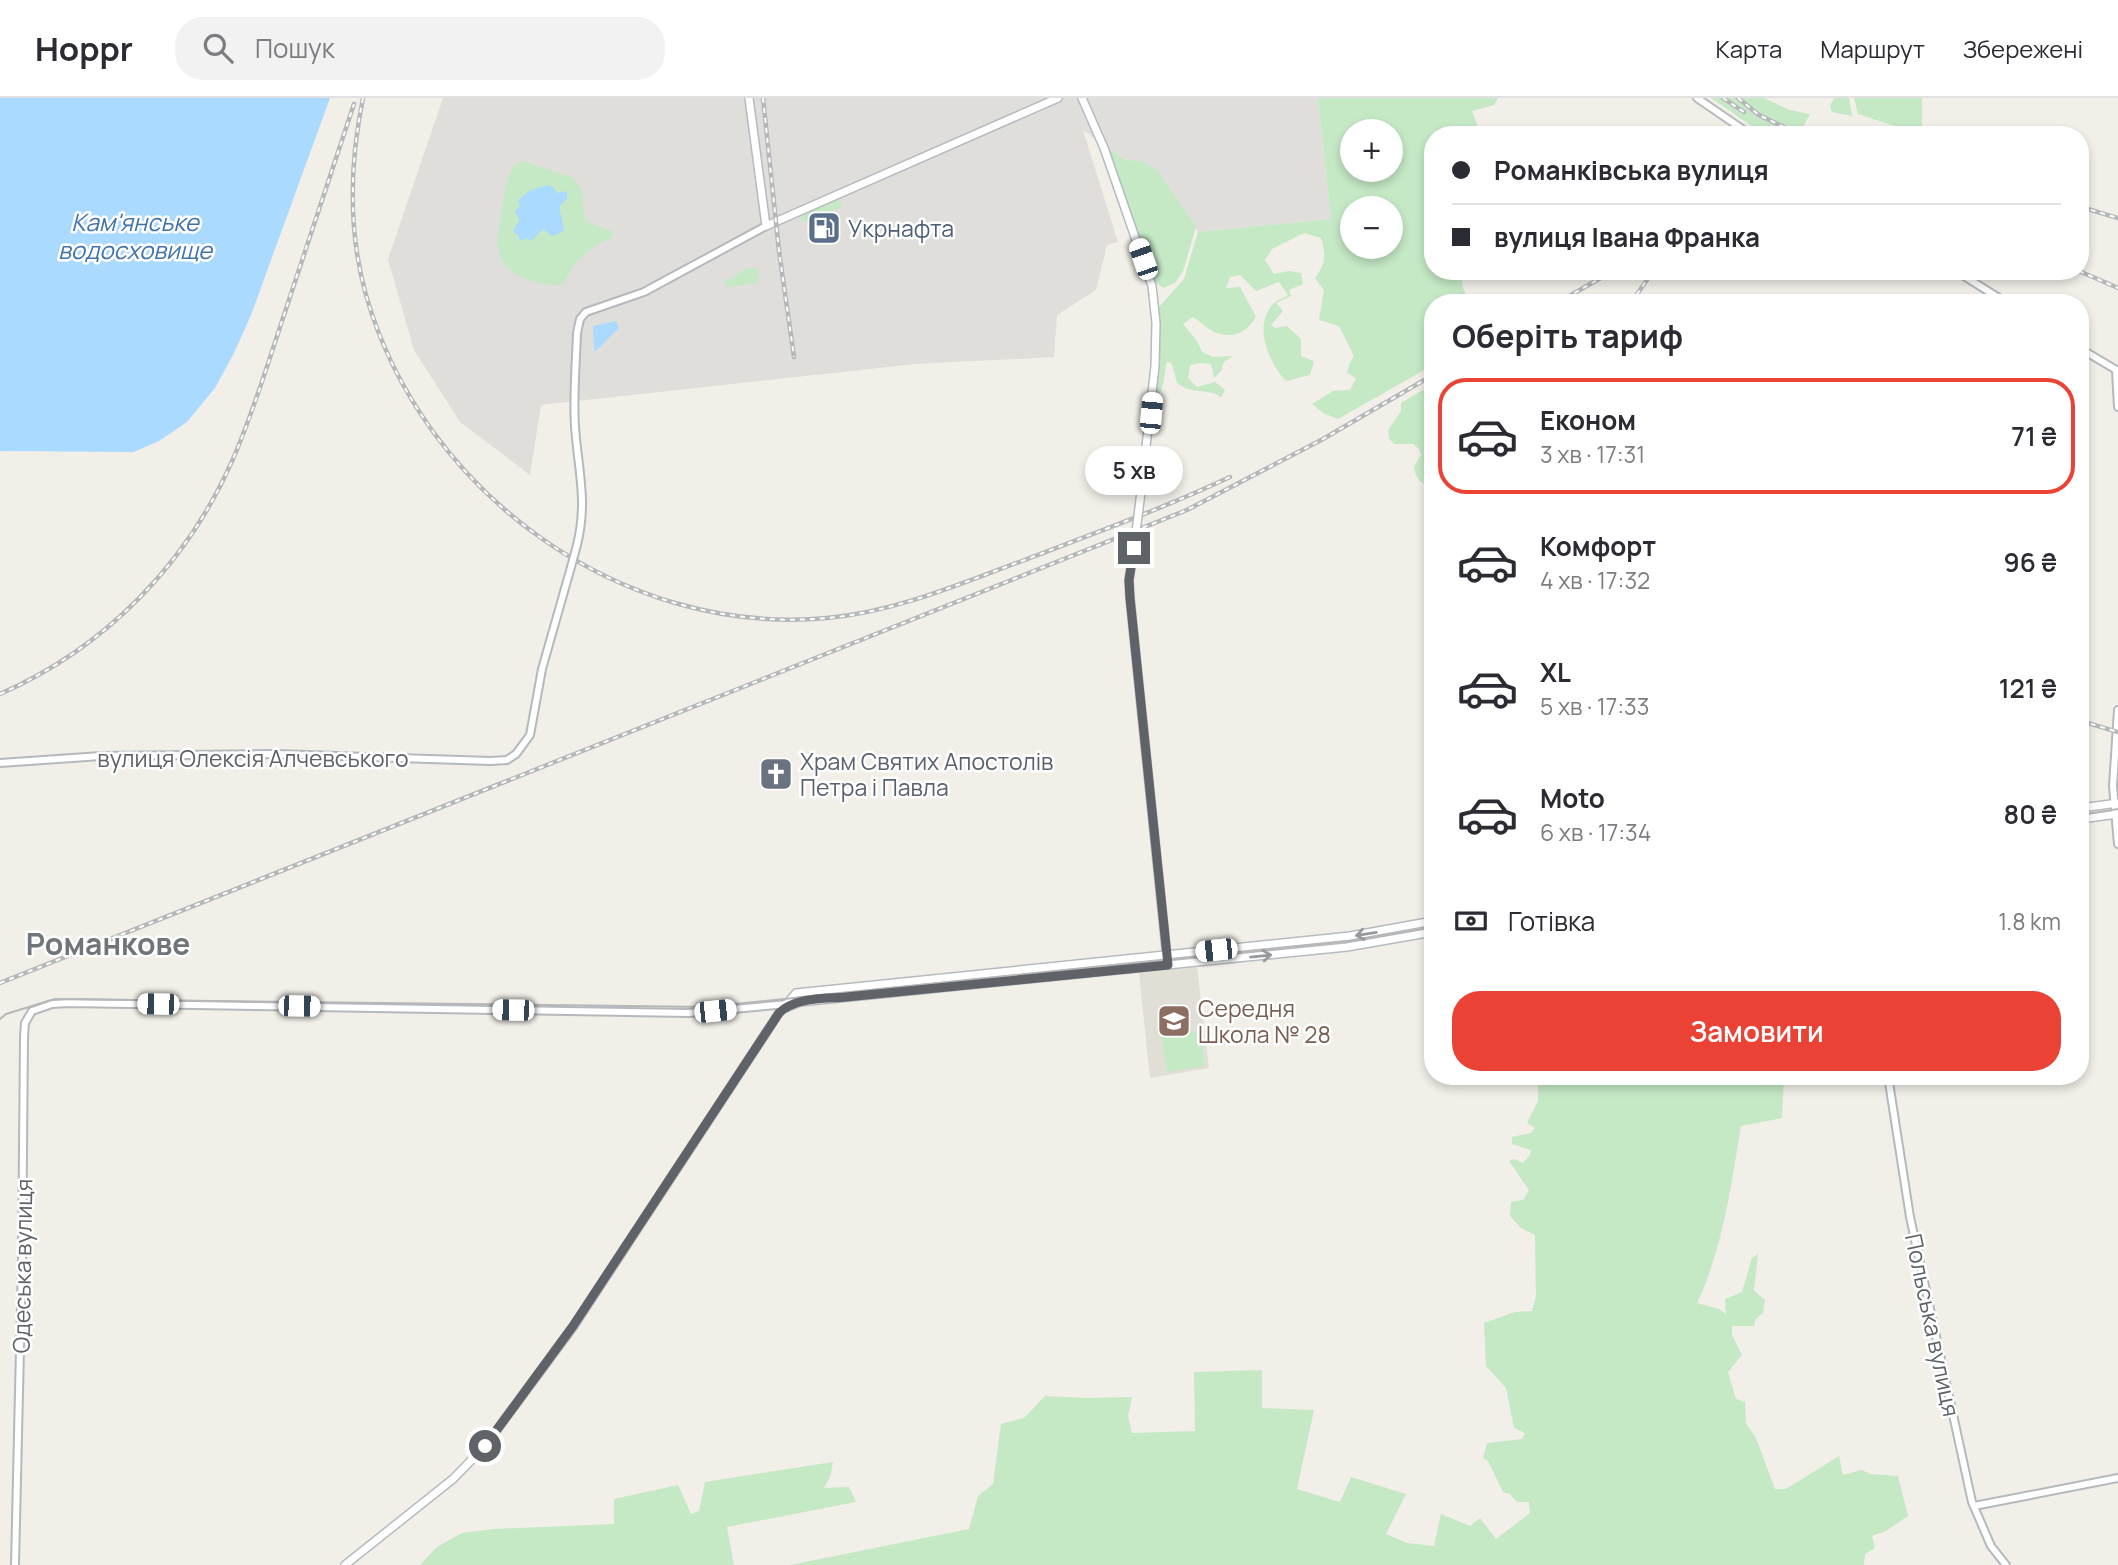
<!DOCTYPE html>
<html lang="uk">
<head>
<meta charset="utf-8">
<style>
	:root { --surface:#fff; --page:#f2f2f3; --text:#2b2b33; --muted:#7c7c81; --line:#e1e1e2; --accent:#ea4335 }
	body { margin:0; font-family:Manrope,sans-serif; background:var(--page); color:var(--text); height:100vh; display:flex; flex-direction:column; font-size:26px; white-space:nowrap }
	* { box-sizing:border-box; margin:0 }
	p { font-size:23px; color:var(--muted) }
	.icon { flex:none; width:38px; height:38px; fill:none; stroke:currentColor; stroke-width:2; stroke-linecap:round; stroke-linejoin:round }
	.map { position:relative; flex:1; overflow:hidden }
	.side { position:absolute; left:1424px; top:196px; width:665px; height:791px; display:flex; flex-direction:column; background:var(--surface); border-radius:28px; box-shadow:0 4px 10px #0003 }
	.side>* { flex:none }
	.hud { position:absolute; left:1424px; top:28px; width:665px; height:154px; border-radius:28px; box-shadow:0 4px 10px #0003; display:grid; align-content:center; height:154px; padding:0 28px; background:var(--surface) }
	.tools { position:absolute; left:1340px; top:21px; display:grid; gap:14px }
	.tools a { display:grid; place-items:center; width:63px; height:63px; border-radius:50%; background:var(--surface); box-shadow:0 4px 10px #0003; font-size:35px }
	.end { position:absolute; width:32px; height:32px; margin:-16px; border:9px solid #5f6368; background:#fff; box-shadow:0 0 0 4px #fff }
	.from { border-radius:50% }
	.bubble { position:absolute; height:49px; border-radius:24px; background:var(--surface); box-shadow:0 4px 10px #0003; font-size:23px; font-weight:600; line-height:49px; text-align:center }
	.car { position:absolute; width:21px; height:42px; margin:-21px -10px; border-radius:9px; box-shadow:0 0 5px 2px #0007; background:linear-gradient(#fff 24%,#345 0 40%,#fff 0 76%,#345 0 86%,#fff 0) }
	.hud b { display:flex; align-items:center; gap:24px; height:66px; font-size:26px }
	.hud b+b { border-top:2px solid var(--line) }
	.hud i { width:18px; height:18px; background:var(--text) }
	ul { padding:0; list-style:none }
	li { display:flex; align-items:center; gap:21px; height:116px; margin:0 14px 10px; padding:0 14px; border:4px solid transparent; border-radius:28px }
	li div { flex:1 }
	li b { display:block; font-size:26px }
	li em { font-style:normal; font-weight:600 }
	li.on { border-color:var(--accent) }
	li>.icon { width:63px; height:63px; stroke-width:1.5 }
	h2 { padding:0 28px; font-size:32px; line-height:84px }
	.pay { display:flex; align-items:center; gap:18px; height:77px; padding:0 28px; font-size:26px }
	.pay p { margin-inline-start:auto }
	.action { display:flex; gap:14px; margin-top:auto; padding:14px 28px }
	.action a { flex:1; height:80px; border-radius:28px; background:var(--accent); color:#fff; font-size:28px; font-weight:600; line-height:80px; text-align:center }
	header { display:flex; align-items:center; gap:42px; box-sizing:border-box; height:98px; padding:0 35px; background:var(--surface); border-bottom:2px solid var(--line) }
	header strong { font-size:33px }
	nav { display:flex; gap:38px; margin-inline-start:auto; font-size:24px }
	.search { width:490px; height:63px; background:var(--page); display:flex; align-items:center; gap:18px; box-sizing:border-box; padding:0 24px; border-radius:28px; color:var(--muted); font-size:26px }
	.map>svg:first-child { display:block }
</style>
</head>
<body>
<header>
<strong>Hoppr</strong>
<div class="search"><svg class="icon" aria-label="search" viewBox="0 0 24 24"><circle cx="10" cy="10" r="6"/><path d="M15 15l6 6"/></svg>Пошук</div>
<nav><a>Карта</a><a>Маршрут</a><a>Збережені</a></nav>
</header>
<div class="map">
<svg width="2118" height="1467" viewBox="0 0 2118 1467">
	<rect width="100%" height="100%" fill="#f1efe8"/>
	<polygon fill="#e0deda" points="443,0 1318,0 1331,121 1198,134 1158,73 1144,64 1124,61 1083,32 1118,144 1107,147 1096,192 1057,217 1054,259 915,266 541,307 530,377 460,324 414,252 388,161"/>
	<polygon fill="#e1ded6" points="1197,869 1209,970 1150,980 1139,875"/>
	<g fill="#c5e8c5" fill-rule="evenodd">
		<path d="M 1318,0 L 1498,0 L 1494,7 L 1472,13 L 1481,37 L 1433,37 L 1433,173 L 1460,173 L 1463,190 L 1470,205 L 1433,205 L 1433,267 L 1338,321 L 1323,315 L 1312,306 L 1333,293 L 1350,292 L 1356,280 L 1347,275 L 1350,264 L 1354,258 L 1339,228 L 1319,222 L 1324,192 L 1315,180 C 1326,165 1326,157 1321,140 L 1304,135 L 1272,151 L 1265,162 L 1274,176 L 1289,173 L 1301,175 L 1303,186 L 1289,192 L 1291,198 L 1276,205 L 1283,213 L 1271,227 L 1275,230 L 1287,228 L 1301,241 L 1301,258 L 1314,263 L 1310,277 L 1286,283 C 1269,265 1252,227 1274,205 C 1277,202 1285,199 1288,197 L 1279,184 L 1256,193 L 1240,177 L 1230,179 L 1226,190 L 1240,189 L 1256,219 C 1248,233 1235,241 1217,235 C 1209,233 1201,224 1193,219 L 1183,226 L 1197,243 L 1202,254 L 1213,259 L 1233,258 L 1224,264 L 1221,273 L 1214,280 L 1211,266 L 1200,265 L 1190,267 L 1188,280 L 1197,289 L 1215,284 L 1225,292 L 1221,299 C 1206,289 1195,298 1177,285 L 1172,266 L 1167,263 C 1164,274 1165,293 1155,301 L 1159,209 L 1184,181 L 1198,134 L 1331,121 ZM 1353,33 L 1391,33 L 1391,72 L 1353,72 ZM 1353,110 L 1391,110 L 1391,149 L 1353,149 Z"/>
		<polygon points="1711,0 1764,0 1790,12 1810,16 1799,37 1765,37"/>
		<polygon points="1834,0 1849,0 1852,18 1832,14 1830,8"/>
		<polygon points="1854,0 1922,0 1922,37 1858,16"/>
		<polygon points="1105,48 1124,61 1144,64 1158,73 1196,129 1183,173 1175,185 1163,190 1154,183"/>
		<path d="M 523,63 L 572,79 L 581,90 L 585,120 L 590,125 L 612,133 L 613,137 L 610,141 L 599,145 L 577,163 L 562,187 C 547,188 537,185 524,180 C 490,168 497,138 502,109 C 505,94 506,80 514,67 Z"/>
		<polygon points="836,102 842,104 840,110 806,124 800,122 803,117"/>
		<polygon points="755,170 759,174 757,185 728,189 725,187 725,182 731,181 745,171"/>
		<path d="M 1433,288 L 1433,391 C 1421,385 1416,382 1414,369 L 1421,357 L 1419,351 L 1413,346 L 1395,346 L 1389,341 L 1388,332 L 1401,313 L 1401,305 L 1426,290 Z"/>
		<polygon points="1200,933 1205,968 1167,974 1161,938"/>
		<path d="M 1538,978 L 1784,978 L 1782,1020 L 1741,1028 C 1731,1088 1723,1150 1697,1205 L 1719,1211 L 1726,1216 L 1725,1201 L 1742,1194 L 1752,1160 L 1758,1156 L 1754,1193 L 1765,1202 L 1763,1215 L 1755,1222 L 1754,1228 L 1732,1228 L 1732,1237 L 1742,1257 L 1728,1274 L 1736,1301 L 1745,1304 L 1746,1325 L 1756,1340 L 1775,1391 L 1786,1391 L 1839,1358 L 1843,1377 L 1862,1372 L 1870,1376 L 1898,1378 L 1908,1418 L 1886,1433 L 1872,1438 L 1875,1450 L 1865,1456 L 1864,1467 L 790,1467 L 969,1431 L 978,1398 L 993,1386 L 1001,1326 L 1024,1320 L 1045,1298 L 1086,1300 L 1132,1299 L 1128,1318 L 1132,1335 L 1195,1333 L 1194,1274 L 1262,1272 L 1262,1310 L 1314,1312 L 1297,1391 L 1340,1404 L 1351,1379 L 1406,1396 L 1386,1436 L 1407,1445 L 1434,1448 L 1441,1416 L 1470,1428 L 1480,1420 L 1496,1441 L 1530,1415 L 1529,1404 L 1517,1404 L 1510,1396 L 1503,1394 L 1488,1363 L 1483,1360 L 1487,1345 L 1522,1341 L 1525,1335 L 1514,1330 L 1506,1290 L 1486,1268 L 1484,1225 L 1515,1214 L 1532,1213 L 1536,1198 L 1535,1137 L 1521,1130 L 1510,1118 L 1511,1104 L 1523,1102 L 1529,1092 L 1509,1063 L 1514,1061 L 1523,1065 L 1530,1057 L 1531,1052 L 1512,1046 L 1512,1039 L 1531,1035 L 1535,1030 L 1527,1025 L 1538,1003 Z"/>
		<polygon points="833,1364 830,1379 824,1390 849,1389 856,1404 727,1429 734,1467 420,1467 437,1449 462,1435 493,1431 614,1426 614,1401 678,1387 691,1416 699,1413 705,1384"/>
	</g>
	<g fill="#aadaff">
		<polygon points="0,0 330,0 251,217 234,255 215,290 187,324 159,343 134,354 0,353"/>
		<polygon points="548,87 553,89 557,95 567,93 567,101 559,109 564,131 561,135 552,138 543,131 531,143 526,140 519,143 519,138 513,133 519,122 515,113 520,108 518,102 531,92"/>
		<polygon points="616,223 619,230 596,253 594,251 593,228"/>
	</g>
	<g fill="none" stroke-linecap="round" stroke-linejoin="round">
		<defs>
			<g id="tertiary">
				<polyline points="1697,0 1751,37"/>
				<polyline points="1956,173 2007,205"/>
				<polyline points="2081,251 2118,273"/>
				<polyline points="2116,272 2118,309"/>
				<path d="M 577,447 C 588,402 578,373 575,328 C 573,298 576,266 577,235 L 580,221 L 586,214 L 644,194 L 766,128"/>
				<polyline points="2118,612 2113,688 2118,746"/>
				<polyline points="0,665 101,658 275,656 491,663 507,662 516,656 530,637 542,571 571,469"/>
				<polyline points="1888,978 1910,1119 1972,1404 1991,1448 2006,1467"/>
				<polyline points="1974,1408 2118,1380"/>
				<polyline points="15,1467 22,1164 24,939 25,925 32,913 52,906 68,905 688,915 788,906"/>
			</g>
			<g id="secondary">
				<polyline points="749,0 766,128 1058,0"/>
				<polyline points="1082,0 1104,50 1152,188 1156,225 1155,268 1140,402"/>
				<polyline points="1134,450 1129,482 1130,500 1167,860"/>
				<polyline points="2081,710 2118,705"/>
				<polyline points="2081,721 2118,716"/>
				<polyline points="785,910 800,904 1347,849 1433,834"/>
				<polyline points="345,1467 453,1381 485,1348 573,1229 779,915 796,895 1350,838 1433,823"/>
			</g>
		</defs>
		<use href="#tertiary" stroke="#b5b8bc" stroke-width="10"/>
		<use href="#secondary" stroke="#b6babf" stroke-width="10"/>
		<use href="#tertiary" stroke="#fff" stroke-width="6"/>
		<use href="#secondary" stroke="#fff" stroke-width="7"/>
		<g stroke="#b6b7b8" stroke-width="2">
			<polyline points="2081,717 2118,711"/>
			<polyline points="0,921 6,916 55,901 705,909 1350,843 1433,829"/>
		</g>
		<defs>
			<g id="rail">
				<path d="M 363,0 C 350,64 348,133 366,197 C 422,394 621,539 827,520 C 895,514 959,486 1022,463 C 1092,436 1162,411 1230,379"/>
				<polyline points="763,0 779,153 794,259"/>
				<polyline points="1723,0 1744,14"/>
				<polyline points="1738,0 1759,17 1800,37"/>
				<polyline points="2081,109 2118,120"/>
				<polyline points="2079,173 2118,190"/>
				<polyline points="1557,205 1613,173"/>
				<polyline points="1631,205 1653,173"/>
				<path d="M 0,596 C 105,550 187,466 233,361 C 253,315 268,265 284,217 C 307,146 331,76 354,6"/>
				<polyline points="2081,623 2118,634"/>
				<polyline points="0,885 1187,412 1323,341 1433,277"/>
			</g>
		</defs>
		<use href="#rail" stroke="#b6b7b8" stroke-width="4.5"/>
		<use href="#rail" stroke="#fff" stroke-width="2" stroke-dasharray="5" stroke-linecap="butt"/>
		<defs>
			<polyline id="tertiary-bridge" points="571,469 577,447"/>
			<polyline id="secondary-bridge" points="1134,450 1140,402"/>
		</defs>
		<use href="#tertiary-bridge" stroke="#b5b8bc" stroke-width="10" stroke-linecap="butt"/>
		<use href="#secondary-bridge" stroke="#b6babf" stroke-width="10" stroke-linecap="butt"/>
		<use href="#tertiary-bridge" stroke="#fff" stroke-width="6"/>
		<use href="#secondary-bridge" stroke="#fff" stroke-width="7"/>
	</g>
	<defs><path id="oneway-shaft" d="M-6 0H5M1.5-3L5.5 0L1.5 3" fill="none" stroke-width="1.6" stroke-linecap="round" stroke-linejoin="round" transform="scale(1.75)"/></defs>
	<g stroke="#979a9d">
		<use href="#oneway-shaft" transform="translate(1366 836) rotate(171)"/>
		<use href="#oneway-shaft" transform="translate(1261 858) rotate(-6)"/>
	</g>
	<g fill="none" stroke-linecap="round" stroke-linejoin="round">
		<path stroke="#5f6368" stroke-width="9" d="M 485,1348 L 573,1228 L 779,915 C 796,899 824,901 846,899 L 1168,867 L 1130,500 L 1129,482 L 1134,450"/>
	</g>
	<defs>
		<symbol id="fuel-square" viewBox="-11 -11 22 22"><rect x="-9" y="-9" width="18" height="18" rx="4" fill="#5c6f8a" stroke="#fff"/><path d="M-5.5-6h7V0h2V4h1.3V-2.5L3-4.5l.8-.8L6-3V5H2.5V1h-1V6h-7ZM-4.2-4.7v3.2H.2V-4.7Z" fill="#fff"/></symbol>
		<symbol id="church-square" viewBox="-11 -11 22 22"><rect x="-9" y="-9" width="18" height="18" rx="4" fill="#6b7280" stroke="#fff"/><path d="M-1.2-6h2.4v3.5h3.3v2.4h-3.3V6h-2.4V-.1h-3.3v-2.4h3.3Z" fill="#fff"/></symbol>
		<symbol id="school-square" viewBox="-11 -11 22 22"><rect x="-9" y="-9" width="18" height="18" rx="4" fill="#8d6e63" stroke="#fff"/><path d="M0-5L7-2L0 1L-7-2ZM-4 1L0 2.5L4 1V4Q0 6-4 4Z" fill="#fff"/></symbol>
	</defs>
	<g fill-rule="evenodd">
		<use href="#fuel-square" x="805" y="111" width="38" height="38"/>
		<use href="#church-square" x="757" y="657" width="38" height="38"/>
		<use href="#school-square" x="1155" y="904" width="38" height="38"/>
	</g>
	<g text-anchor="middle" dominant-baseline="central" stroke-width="5" stroke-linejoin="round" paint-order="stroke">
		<g font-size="23" fill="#4e5e75" stroke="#fff" text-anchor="start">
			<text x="848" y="130">Укрнафта</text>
		</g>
		<g font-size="23" fill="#5f6368" stroke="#fff">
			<text x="253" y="660">вулиця Олексія Алчевського</text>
			<text transform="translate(22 1168) rotate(-89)">Одеська вулиця</text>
			<text transform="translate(1933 1227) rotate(78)">Польська вулиця</text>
		</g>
		<g font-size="23" fill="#5b616d" stroke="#fff" text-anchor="start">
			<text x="800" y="663">Храм Святих Апостолів<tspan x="800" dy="26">Петра і Павла</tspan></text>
		</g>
		<g font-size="23" fill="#785e54" stroke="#fff" text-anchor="start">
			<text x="1198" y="910">Середня<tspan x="1198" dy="26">Школа № 28</tspan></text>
		</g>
		<g font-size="24" font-style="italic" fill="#4174aa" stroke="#fff">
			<text x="135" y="123">Кам'янське<tspan x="135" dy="28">водосховище</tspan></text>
		</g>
		<g font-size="30" font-weight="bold" fill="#70757a" stroke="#fff">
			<text x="108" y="845">Романкове</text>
		</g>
	</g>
</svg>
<div class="tools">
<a>+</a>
<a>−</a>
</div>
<i class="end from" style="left:485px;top:1348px"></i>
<i class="end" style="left:1134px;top:450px"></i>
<div class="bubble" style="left:1085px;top:348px;width:98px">5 хв</div>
<i class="car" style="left:1143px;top:161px;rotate:341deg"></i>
<i class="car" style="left:1151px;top:315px;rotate:5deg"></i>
<i class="car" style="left:1216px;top:852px;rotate:264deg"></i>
<i class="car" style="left:158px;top:906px;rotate:271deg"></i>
<i class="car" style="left:299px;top:908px;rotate:91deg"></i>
<i class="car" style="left:513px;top:912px;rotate:271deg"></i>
<i class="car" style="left:715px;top:913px;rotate:84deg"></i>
<div class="hud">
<b><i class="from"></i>Романківська вулиця</b>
<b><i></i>вулиця Івана Франка</b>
</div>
<section class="side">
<h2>Оберіть тариф</h2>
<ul>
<li class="on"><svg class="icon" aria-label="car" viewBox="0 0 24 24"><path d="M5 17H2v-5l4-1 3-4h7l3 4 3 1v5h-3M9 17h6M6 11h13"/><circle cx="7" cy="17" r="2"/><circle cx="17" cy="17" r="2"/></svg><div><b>Економ</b><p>3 хв · 17:31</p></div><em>71 ₴</em></li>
<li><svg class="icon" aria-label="car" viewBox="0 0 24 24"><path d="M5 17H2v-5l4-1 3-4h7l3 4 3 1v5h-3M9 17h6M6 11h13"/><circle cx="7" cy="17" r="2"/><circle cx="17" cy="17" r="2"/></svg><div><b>Комфорт</b><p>4 хв · 17:32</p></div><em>96 ₴</em></li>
<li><svg class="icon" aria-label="car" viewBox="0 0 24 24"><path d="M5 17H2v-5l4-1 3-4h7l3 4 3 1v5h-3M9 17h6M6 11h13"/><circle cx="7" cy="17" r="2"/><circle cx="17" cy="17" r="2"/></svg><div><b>XL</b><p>5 хв · 17:33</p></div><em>121 ₴</em></li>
<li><svg class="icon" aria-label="car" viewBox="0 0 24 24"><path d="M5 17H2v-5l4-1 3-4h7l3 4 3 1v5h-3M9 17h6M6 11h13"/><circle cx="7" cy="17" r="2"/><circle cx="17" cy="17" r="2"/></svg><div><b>Moto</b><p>6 хв · 17:34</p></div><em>80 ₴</em></li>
</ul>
<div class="pay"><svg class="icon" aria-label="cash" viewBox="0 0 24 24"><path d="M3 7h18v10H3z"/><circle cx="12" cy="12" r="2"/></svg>Готівка<p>1.8 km</p></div>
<div class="action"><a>Замовити</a></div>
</section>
</div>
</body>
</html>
